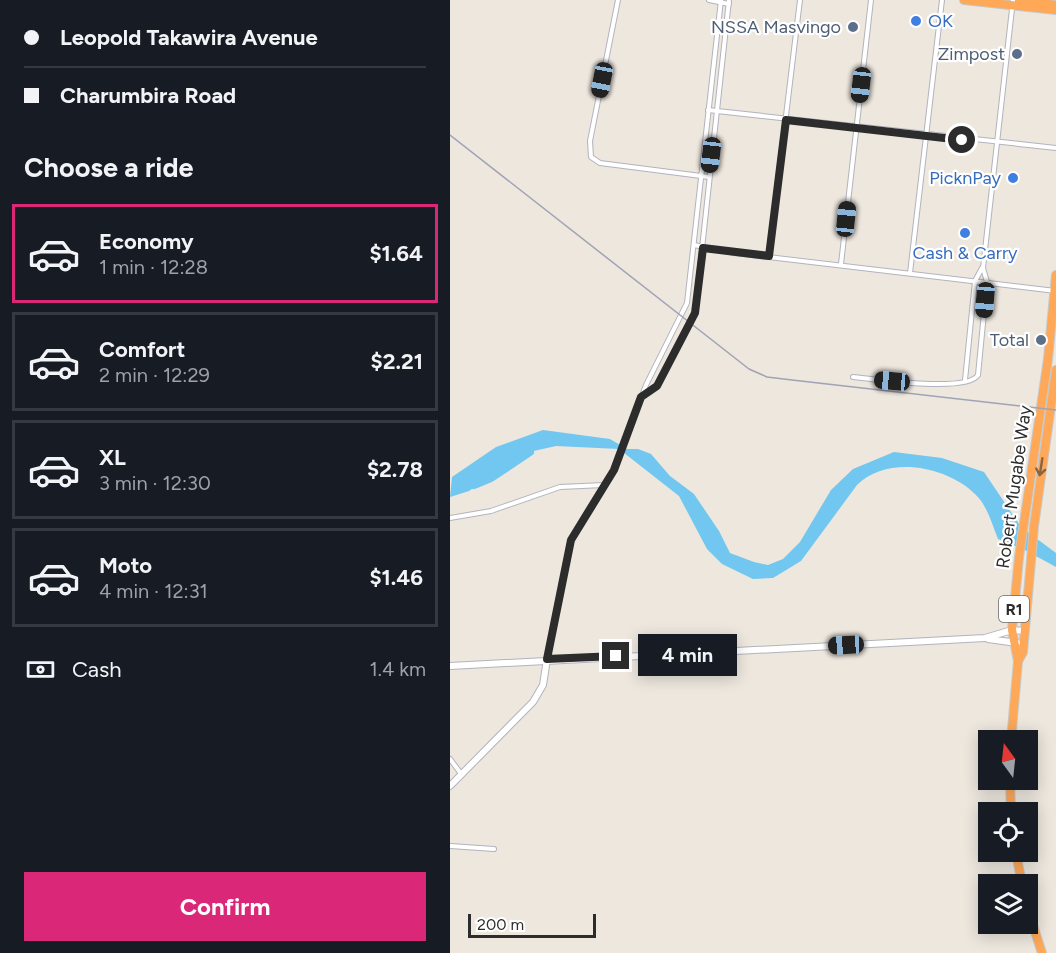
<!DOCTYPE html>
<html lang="en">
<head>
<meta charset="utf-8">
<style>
	:root { --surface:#171b24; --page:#20242c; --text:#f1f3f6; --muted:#9ea1a6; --line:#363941; --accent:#db2777 }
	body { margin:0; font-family:Figtree,sans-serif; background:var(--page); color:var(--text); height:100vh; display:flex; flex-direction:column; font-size:22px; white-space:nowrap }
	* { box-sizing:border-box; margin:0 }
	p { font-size:20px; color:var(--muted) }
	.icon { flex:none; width:33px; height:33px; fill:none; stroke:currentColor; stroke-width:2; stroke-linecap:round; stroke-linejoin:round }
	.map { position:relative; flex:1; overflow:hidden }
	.side { display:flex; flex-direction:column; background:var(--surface); width:450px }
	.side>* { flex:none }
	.hud { display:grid; align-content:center; height:132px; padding:0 24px; background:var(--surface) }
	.needle { width:39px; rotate:345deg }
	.buttons { position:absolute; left:528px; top:730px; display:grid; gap:12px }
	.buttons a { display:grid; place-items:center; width:60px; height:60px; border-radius:0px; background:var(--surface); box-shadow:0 3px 15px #0003; font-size:30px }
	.scale { position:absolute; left:18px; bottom:15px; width:128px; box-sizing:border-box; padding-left:6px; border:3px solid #2c2c2c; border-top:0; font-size:16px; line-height:21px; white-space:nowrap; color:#2c2c2c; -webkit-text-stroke:4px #fff; paint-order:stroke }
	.end { position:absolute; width:27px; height:27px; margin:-14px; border:8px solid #2c2c2c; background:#fff; box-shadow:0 0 0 3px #fff }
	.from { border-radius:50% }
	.bubble { position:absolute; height:42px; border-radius:0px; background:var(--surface); box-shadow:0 3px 15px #0003; font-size:20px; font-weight:700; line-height:42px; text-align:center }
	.car { position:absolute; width:18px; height:36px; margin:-18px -9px; border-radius:8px; box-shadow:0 0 4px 2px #0007; background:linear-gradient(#222 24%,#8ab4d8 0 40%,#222 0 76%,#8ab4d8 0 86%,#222 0) }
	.hud b { display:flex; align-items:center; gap:21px; height:57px; font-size:22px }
	.hud b+b { border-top:2px solid var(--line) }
	.hud i { width:15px; height:15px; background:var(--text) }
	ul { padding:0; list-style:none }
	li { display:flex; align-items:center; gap:18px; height:99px; margin:0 12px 9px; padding:0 12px; border:3px solid var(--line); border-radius:0px }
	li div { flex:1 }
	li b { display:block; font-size:22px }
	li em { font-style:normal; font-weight:700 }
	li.selected { border-color:var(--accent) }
	li>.icon { width:54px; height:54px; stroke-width:1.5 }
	h2 { padding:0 24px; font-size:27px; line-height:72px }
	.pay { display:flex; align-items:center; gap:15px; height:66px; padding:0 24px; font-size:22px }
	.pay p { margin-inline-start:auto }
	.cta { display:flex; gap:12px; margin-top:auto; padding:12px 24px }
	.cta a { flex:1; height:69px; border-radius:0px; background:var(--accent); color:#fff; font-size:24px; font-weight:700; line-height:69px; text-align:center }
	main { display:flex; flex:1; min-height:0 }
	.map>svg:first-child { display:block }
</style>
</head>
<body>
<main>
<section class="side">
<div class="hud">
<b><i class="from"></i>Leopold Takawira Avenue</b>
<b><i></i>Charumbira Road</b>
</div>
<h2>Choose a ride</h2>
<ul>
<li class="selected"><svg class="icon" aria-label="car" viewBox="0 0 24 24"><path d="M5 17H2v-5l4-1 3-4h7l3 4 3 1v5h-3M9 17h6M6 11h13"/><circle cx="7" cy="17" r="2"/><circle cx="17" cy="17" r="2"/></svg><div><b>Economy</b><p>1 min · 12:28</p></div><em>$1.64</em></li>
<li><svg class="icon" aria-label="car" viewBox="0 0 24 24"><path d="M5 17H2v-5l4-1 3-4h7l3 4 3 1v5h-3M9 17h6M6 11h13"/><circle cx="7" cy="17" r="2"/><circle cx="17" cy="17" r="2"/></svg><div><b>Comfort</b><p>2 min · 12:29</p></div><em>$2.21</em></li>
<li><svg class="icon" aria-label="car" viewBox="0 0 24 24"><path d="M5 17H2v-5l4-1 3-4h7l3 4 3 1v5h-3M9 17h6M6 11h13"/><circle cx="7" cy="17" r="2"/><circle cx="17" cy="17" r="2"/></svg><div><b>XL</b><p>3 min · 12:30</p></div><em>$2.78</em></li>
<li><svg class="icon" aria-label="car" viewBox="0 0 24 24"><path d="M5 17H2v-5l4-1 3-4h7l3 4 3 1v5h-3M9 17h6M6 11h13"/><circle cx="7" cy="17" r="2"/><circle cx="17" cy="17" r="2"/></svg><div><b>Moto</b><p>4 min · 12:31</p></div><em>$1.46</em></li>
</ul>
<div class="pay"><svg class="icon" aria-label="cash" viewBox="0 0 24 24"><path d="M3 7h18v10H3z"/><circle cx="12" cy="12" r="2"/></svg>Cash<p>1.4 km</p></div>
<div class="cta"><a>Confirm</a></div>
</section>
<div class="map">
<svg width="606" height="953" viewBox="0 0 606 953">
	<rect width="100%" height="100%" fill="#ede7de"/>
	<path fill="#71c7ef" d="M 93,430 L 160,439 L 177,449 L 188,449 L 201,454 L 220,476 L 244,494 L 269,531 L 280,553 L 304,562 L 318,565 L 333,559 L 350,542 L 381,490 L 403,469 L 444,452 L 492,458 L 534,472 L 571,527 L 606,553 L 606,567 L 573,549 L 548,539 C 542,524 537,505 525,494 C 496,466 438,455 407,485 L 351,561 L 323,578 L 303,579 L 272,564 L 257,549 L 229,496 L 169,449 L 106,446 L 79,452 L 62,460 L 19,491 L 0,497 L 2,477 L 46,447 Z"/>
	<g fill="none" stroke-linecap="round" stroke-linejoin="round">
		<polyline stroke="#71c7ef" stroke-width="8" points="24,485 41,478 80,452"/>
		<defs>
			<g id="street">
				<polyline points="168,0 140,141 141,157 150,163 259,177"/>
				<polyline points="259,0 279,4"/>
				<polyline points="258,110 606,148"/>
				<polyline points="244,245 284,253 606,291"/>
				<polyline points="319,256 350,0"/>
				<polyline points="391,264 421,0"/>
				<polyline points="460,273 492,0"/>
				<path d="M 403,377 C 425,379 517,393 528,375 L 537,282 L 533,268 L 563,0"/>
				<polyline points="515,380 525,281 532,268"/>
				<polyline points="191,397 207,385 245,313 279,0"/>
				<polyline points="0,518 41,511 110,487 154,485"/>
				<polyline points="97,659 121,541 164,470 196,385 237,303 271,0"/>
				<polyline points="0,759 12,775"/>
				<polyline points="0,846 44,849"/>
			</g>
			<g id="secondary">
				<polyline points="538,639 567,643"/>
				<polyline points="0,666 535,638 562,630 574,631"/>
				<polyline points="0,786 83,702 93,685 97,659"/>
			</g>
			<g id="highway">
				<polyline points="514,0 606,10"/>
				<polyline points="569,0 606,5"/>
				<polyline points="568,661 562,630 569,557 598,359 606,275"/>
				<polyline points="561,741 568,661 573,652 584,526 606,370"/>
				<polyline points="560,780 561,813"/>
				<polyline points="566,852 572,885"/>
				<polyline points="578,910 592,953"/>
			</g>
		</defs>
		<use href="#street" stroke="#b2b3bf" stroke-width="6"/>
		<use href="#secondary" stroke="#b2b3bf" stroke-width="8"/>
		<use href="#highway" stroke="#c8c8c8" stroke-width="10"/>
		<use href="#street" stroke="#fff" stroke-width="4"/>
		<use href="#secondary" stroke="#fff" stroke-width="6"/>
		<use href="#highway" stroke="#fea858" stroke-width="8"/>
		<polyline stroke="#a0a2b6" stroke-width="1.5" points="0,135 299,369 317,377 342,380 606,410"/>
	</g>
	<defs><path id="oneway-shaft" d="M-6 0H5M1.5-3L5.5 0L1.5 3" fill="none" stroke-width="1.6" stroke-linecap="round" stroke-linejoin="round" transform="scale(1.5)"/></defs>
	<use stroke="#8a6440" href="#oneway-shaft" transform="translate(591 467) rotate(99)"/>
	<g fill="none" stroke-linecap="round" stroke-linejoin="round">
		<polyline stroke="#2c2c2c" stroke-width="8" points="166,656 97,659 121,540 164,470 191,397 207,386 245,313 253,248 319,256 336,120 512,140"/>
	</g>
	<g fill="#3f7fe0" stroke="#fff" stroke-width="2">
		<circle cx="466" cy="21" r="6"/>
		<circle cx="563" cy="178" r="6"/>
		<circle cx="515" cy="233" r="6"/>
	</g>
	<g fill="#5c6f8a" stroke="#fff" stroke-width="2">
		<circle cx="403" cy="27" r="6"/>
		<circle cx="567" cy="54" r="6"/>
		<circle cx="591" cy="340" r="6"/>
	</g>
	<g text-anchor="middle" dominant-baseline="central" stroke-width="4.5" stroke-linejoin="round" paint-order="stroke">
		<rect fill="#fff" stroke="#6b6b6b" stroke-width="1.5" x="549" y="596" width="30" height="26" rx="4.5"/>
		<g font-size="16" font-weight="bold" fill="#2c2c2c">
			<text x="564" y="609">R1</text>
		</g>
		<g font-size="18" fill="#366cbe" stroke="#fff" text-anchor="start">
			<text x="478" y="21">OK</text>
			<text x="551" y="178" text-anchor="end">PicknPay</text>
			<text x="515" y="253" text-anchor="middle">Cash &amp; Carry</text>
		</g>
		<g font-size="18" fill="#4e5e75" stroke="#fff" text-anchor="end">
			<text x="391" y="27">NSSA Masvingo</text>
			<text x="555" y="54">Zimpost</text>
			<text x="579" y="340">Total</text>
		</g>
		<g font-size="18" fill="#2c2c2c" stroke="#fff">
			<text transform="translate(564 487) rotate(-82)">Robert Mugabe Way</text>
		</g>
	</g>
</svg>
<div class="buttons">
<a><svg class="needle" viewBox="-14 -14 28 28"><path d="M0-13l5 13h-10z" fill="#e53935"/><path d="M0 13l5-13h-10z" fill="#9ea1a6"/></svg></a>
<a><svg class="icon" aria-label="locate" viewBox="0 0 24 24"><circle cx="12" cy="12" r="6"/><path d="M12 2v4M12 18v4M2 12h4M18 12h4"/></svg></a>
<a><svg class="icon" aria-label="layers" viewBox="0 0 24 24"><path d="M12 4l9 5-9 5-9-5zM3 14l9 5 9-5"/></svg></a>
</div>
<div class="scale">200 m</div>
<i class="end from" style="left:512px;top:140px"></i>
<i class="end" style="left:166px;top:656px"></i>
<div class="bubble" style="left:188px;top:634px;width:99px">4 min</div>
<i class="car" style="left:152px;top:80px;rotate:191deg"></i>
<i class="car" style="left:411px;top:85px;rotate:187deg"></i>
<i class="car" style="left:261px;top:155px;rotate:187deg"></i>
<i class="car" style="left:396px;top:219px;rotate:6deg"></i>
<i class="car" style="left:535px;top:300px;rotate:185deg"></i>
<i class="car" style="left:442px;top:381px;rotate:275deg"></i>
<i class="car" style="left:396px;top:645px;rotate:267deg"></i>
</div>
</main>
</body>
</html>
